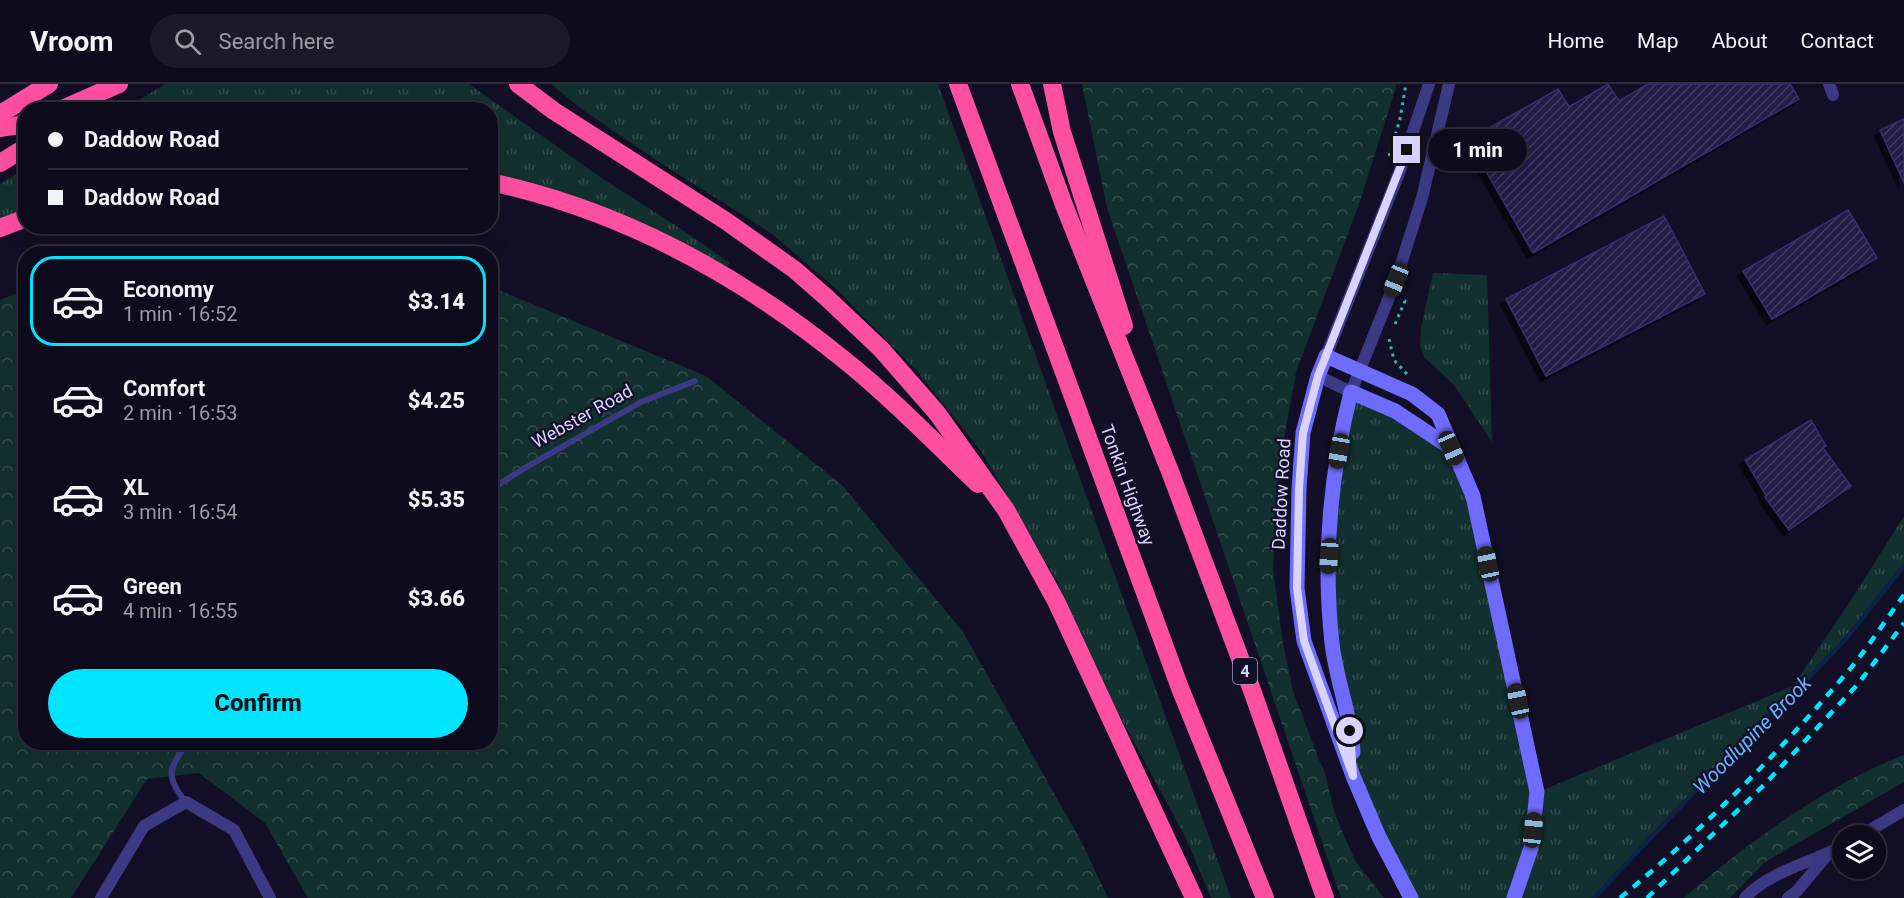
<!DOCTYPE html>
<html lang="en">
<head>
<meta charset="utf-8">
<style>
	:root { --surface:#0e0b1c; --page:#1c1929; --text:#f1f3f6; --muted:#9b9ba3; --line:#2e2b3b; --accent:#00e5ff }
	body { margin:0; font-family:Roboto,sans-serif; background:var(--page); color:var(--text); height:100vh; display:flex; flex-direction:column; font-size:22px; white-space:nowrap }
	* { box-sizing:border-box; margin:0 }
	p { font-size:20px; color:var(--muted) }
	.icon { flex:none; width:33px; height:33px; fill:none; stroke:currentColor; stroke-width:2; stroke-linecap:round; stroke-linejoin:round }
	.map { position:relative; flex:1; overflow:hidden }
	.panel { position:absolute; left:18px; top:162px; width:480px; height:504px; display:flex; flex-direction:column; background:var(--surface); border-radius:24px; box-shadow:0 6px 24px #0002,0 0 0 2px var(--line) }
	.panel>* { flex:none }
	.guide { position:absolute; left:18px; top:18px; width:480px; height:132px; border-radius:24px; box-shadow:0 6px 24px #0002,0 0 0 2px var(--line); display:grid; align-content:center; height:132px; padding:0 30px; background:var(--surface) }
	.tools { position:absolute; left:1832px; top:741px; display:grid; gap:12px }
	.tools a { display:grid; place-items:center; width:54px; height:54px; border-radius:50%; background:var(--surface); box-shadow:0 6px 24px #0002,0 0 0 2px var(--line); font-size:30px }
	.end { position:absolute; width:27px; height:27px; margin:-14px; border:8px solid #d9d4ff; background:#111; box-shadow:0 0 0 3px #111 }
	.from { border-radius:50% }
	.bubble { position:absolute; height:42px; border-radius:21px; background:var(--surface); box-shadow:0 6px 24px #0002,0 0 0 2px var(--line); font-size:20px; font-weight:800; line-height:42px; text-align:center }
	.car { position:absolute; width:18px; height:36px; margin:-18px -9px; border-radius:8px; box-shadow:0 0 4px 2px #0007; background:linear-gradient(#222 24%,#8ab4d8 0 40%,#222 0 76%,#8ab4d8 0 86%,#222 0) }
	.guide b { display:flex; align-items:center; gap:21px; height:57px; font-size:22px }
	.guide b+b { border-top:2px solid var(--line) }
	.guide i { width:15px; height:15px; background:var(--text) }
	ul { padding:10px 0 0; list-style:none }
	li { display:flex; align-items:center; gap:18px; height:90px; margin:0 12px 9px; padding:0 18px; border:3px solid transparent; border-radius:24px }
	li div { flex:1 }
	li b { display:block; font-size:22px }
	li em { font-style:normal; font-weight:800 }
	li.on { border-color:var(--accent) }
	li>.icon { width:54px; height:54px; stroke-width:1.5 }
	.cta { display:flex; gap:12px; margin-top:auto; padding:12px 30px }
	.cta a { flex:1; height:69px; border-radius:36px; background:var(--accent); color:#111; font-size:24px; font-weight:800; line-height:69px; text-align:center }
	header { display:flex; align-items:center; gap:36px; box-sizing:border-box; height:84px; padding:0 30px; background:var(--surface); border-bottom:2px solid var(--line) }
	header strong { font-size:28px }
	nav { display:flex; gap:33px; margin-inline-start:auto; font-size:21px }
	.search { width:420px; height:54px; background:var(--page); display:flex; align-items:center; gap:15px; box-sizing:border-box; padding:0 21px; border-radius:33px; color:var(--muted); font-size:22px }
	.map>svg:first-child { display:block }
</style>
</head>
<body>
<header>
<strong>Vroom</strong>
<div class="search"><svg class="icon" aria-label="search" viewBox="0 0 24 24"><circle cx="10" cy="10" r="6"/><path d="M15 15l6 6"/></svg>Search here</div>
<nav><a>Home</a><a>Map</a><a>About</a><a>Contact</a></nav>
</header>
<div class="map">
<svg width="1904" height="814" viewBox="0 0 1904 814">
	<defs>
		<pattern id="grass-tufts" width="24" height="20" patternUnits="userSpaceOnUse" patternTransform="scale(1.5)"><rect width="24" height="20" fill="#12302f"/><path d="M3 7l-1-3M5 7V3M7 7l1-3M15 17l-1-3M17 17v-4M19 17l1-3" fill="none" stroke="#344d4e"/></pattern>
		<pattern id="forest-crowns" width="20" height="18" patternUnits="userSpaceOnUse" patternTransform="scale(1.5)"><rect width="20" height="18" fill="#12302f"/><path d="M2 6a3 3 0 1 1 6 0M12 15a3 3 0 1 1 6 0" fill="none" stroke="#344d4e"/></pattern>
		<pattern id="building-hatch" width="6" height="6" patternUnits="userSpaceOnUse" patternTransform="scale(1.5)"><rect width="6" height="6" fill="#241b47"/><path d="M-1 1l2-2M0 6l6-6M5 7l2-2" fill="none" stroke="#433b63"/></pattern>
		<filter id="shadow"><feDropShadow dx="-5.5" dy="5.5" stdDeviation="0" flood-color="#0009"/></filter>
	</defs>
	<rect width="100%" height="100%" fill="#130f26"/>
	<g fill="url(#grass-tufts)">
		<polygon points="165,0 469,0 603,95 681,145 730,179 724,187 491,96 490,26 123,26"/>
		<polygon points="551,0 938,0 1231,814 1211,814 1186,754 1110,614 1058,499 981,367 916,286 835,204 771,149 662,80 583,26"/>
		<polygon points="25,85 25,128 0,138 0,100"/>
		<polygon points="1433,189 1487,191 1492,358 1454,301 1424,273 1420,262 1421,244"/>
		<polygon points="1351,308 1451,364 1473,412 1538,708 1793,602 1853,513 1904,432 1904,482 1897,493 1844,557 1796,607 1761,637 1594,814 1411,814 1353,692 1327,495"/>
	</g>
	<g fill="url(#forest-crowns)">
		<polygon points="1082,0 1396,0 1395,7 1358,123 1296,288 1279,383 1273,485 1283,560 1293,607 1319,676 1325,689 1334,727 1344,752 1356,778 1384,814 1341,814 1107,124"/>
		<polygon points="491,203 706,292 842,401 963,548 1081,757 1108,814 308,814 265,739 199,689 147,695 71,814 0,814 0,216 25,206 26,658 490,658"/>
		<path d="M 1904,671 L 1904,698 L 1765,778 L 1730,814 L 1684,814 C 1747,759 1826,701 1904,671 Z"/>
	</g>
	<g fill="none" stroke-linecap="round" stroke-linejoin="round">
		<polyline stroke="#0c2248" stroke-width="4.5" points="1594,814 1761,637 1796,607 1844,557 1904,482"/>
	</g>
	<g fill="url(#building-hatch)" stroke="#3b2d73" stroke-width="1.5" filter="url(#shadow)">
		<polygon points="1608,0 1619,17 1648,0 1790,0 1799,15 1533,169 1468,56 1558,5 1569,23"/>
		<polygon points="1904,35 1904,99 1880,46"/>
		<polygon points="1848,126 1877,174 1772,235 1743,187"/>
		<polygon points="1664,132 1705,210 1546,292 1506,215"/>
		<polygon points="1811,336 1826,362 1823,364 1851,402 1789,446 1765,413 1766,411 1745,376"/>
	</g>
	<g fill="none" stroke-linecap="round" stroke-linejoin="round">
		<g stroke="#2fb8b0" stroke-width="3" stroke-dasharray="3 4.5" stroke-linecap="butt">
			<polyline points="1389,72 1400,35 1406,0"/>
			<polyline points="1395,240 1405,217 1400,216"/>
			<polyline points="1389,255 1394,276 1407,290"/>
		</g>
		<g stroke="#3d3a85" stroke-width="6">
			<polyline points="490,406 523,385 641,318 695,297"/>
			<path d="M 186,718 C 164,692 169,683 189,658"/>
		</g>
		<g stroke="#3d3a85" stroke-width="12">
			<polyline points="1829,0 1833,11"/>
			<polyline points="1326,272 1399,89 1429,0"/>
			<polyline points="1318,292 1351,308 1396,196 1422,114 1449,0"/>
			<polyline points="1860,752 1904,726"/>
			<polyline points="101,814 144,742 186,718 234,746 270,814"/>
			<path d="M 1745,814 C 1771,786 1810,780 1842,762"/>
			<polyline points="1788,814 1797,807 1828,770"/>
		</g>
		<g stroke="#6f6bff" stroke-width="15">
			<path d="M 1353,668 C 1351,631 1336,596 1332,559 C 1323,476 1330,390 1351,308 L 1395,327 L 1451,364"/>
			<polyline points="1411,814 1379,753 1353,692 1304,557 1297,504 1299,405 1303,349 1318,292 1326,272 1412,310 1438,330 1473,412 1537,708 1531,764 1514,814"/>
		</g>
		<g stroke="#ff4fa3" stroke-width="18">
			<polyline points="518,0 554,27 726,137 795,186 827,214 881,265 937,329 1006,426 1056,517 1194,814"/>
			<polyline points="958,0 1180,604 1265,814"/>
			<polyline points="1020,0 1064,121 1171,390 1253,609 1325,814"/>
			<polyline points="1052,0 1062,48 1124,242"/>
			<polyline points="60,26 119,0"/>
			<polyline points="0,30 49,0"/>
			<polyline points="0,44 26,40"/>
			<polyline points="0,79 26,63"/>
			<path d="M 490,98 C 625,127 742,192 848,279 C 893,315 936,360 978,400"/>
			<polyline points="0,144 26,134"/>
		</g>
		<g stroke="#00e5ff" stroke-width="4.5" stroke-dasharray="9 8" stroke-linecap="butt">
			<path d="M 1620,814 C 1701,747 1776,672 1844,592 C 1866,567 1884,538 1904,511"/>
			<polyline points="1647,814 1764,701 1858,600 1904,539"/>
		</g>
	</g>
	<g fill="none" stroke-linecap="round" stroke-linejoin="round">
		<polyline stroke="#d9d4ff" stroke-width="8" points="1350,647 1353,692 1304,557 1297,504 1299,405 1303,349 1318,292 1407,66"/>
	</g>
	<g text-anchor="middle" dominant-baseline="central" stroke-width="4.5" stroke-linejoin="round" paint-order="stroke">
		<rect fill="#130f26" stroke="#9e99be" stroke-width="1.5" x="1233" y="574" width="24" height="26" rx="4.5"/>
		<g font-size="16" font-weight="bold" fill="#d9d4ff">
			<text x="1245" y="587">4</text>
		</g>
		<g font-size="18" fill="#d9d4ff" stroke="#130f26">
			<text transform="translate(582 332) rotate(-29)">Webster Road</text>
			<text transform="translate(1128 401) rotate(70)">Tonkin Highway</text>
			<text transform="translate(1281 410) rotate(-87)">Daddow Road</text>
		</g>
		<g font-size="20" font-style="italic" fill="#62b6ff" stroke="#130f26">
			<text transform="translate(1752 651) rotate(-45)">Woodlupine Brook</text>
		</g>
	</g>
</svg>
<div class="tools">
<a><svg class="icon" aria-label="layers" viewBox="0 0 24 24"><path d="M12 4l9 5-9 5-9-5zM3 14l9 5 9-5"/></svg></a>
</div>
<i class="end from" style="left:1350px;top:647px"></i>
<i class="end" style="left:1407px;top:66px"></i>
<div class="bubble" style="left:1428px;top:45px;width:99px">1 min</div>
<i class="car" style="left:1396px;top:196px;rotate:202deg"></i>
<i class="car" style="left:1451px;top:364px;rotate:156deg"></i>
<i class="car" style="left:1339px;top:367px;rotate:190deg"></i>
<i class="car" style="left:1329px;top:472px;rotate:184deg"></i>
<i class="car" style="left:1488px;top:480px;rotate:348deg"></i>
<i class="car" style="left:1518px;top:617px;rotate:348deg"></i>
<i class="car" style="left:1533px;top:746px;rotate:6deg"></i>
<div class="guide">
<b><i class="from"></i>Daddow Road</b>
<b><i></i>Daddow Road</b>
</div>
<section class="panel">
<ul>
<li class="on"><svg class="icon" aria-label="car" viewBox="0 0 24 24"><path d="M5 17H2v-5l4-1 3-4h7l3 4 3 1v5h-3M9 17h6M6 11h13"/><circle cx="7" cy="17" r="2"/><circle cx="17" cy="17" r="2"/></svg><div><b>Economy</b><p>1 min · 16:52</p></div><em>$3.14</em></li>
<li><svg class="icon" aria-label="car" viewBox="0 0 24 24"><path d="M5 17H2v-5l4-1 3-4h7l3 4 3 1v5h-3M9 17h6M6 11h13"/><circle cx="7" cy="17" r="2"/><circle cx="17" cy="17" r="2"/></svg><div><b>Comfort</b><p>2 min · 16:53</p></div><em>$4.25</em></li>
<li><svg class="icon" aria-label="car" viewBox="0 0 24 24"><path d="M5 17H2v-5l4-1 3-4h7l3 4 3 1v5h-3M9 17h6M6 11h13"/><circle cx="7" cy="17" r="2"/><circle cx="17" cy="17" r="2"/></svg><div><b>XL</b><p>3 min · 16:54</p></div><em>$5.35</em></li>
<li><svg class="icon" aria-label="car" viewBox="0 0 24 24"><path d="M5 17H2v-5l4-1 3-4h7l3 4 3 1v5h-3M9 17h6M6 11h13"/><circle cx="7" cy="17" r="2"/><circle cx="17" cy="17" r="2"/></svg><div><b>Green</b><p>4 min · 16:55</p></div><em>$3.66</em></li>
</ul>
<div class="cta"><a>Confirm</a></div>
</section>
</div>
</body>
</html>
